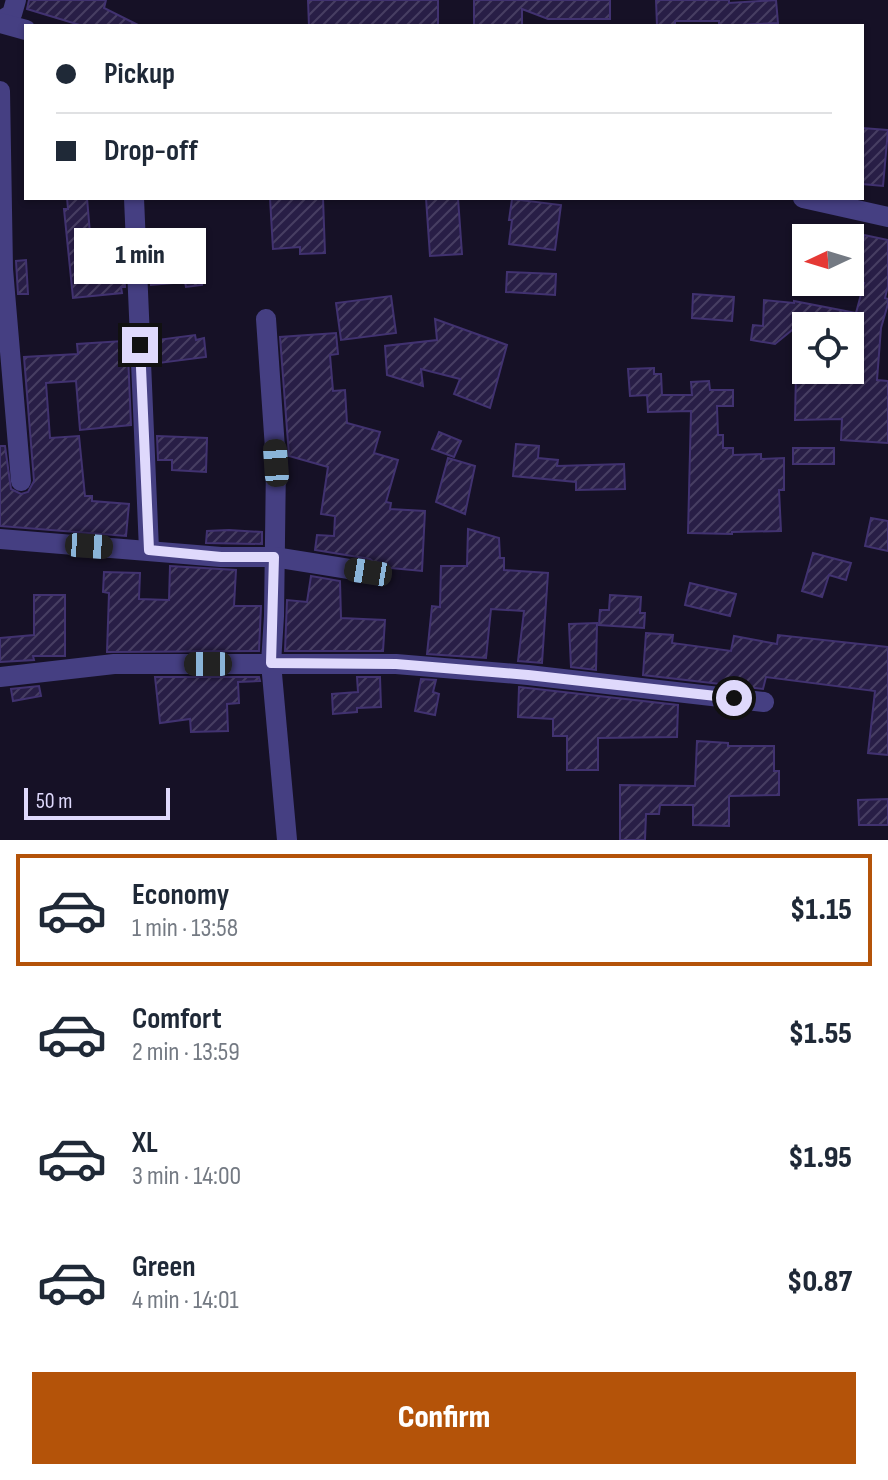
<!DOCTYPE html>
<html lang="en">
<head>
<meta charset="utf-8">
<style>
	:root { --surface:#fff; --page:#f2f2f3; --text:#1f2937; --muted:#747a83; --line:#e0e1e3; --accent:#b45309 }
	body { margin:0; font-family:"Sofia Sans Condensed",sans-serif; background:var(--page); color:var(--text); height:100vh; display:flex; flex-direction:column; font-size:30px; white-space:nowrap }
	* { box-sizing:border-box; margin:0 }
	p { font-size:26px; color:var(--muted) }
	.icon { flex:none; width:44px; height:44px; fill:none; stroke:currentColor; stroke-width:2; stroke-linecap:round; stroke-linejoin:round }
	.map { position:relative; height:840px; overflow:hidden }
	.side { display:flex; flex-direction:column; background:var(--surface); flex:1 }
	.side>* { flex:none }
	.guide { position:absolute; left:24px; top:24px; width:840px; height:176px; border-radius:0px; box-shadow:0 2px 6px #0004; display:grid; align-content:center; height:176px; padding:0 32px; background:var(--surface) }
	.needle { width:52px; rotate:266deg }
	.tools { position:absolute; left:792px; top:224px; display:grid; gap:16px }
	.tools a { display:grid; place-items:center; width:72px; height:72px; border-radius:0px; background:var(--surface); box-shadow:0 2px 6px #0004; font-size:40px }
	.scale { position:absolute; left:24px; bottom:20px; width:146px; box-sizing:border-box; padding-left:8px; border:4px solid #dfd9fc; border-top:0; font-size:22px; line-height:28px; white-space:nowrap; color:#dfd9fc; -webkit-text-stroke:6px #161126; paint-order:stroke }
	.end { position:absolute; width:36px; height:36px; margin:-18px; border:10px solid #dfd9fc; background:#111; box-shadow:0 0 0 4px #111 }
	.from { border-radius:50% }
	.bubble { position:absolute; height:56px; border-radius:0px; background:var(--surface); box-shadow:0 2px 6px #0004; font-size:26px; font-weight:800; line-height:56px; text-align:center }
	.car { position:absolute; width:24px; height:48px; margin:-24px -12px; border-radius:10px; box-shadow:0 0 6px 2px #0007; background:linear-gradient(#222 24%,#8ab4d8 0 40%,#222 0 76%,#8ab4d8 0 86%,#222 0) }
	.guide b { display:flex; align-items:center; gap:28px; height:76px; font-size:30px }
	.guide b+b { border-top:2px solid var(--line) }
	.guide i { width:20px; height:20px; background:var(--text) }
	ul { padding:14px 0 0; list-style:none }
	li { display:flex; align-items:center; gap:24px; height:112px; margin:0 16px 12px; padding:0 16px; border:4px solid transparent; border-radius:0px }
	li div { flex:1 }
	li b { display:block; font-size:30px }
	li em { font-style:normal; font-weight:800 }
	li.on { border-color:var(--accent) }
	li>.icon { width:72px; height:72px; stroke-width:1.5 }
	.button { display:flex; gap:16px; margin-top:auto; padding:16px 32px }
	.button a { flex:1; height:92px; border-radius:0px; background:var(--accent); color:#fff; font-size:32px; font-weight:800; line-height:92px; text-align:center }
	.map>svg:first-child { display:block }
</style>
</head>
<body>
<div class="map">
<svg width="888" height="840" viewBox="0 0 888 840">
	<defs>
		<pattern id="building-hatch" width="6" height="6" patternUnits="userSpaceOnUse" patternTransform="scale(2)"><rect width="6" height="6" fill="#281e46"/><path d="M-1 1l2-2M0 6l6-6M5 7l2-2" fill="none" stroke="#473e62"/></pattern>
	</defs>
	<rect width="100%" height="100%" fill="#161126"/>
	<g fill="url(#building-hatch)" stroke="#413270" stroke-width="2">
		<polygon points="29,0 106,0 104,8 140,26 83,26 27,9"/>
		<polygon points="308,0 438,0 438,26 309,26"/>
		<polygon points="474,0 610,0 610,19 548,19 522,9 522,26 474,26"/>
		<polygon points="656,0 729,0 729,3 776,0 778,23 719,26 719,21 675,21 675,26 657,26"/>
		<polygon points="862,128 888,130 883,186 862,184"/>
		<polygon points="67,198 87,198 93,269 124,265 125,287 121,287 122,293 73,298 64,209 68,209"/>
		<polygon points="270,198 323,198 325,253 300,254 300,247 273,249"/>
		<polygon points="426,198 458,198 462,254 430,256"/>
		<polygon points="512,199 561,205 555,250 509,244 512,220 509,220"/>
		<polygon points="864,235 888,240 888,286 885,298 888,299 888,304 881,328 877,380 888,381 888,443 841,440 842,419 795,420 796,370 850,370 852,326 797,326 775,344 751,340 753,325 763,326 764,300 794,303 794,301 856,313 864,283 858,281"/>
		<polygon points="200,257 202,285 186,287 185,282 151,285 150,261"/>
		<polygon points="26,260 28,294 18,294 16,261"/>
		<polygon points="507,272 556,274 555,295 506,292"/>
		<polygon points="693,294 734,297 732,321 692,318"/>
		<polygon points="391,296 396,333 341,340 336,303"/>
		<polygon points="435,319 507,345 490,408 454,394 460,379 421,369 423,386 387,375 385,346 437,340"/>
		<polygon points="336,333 338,354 330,355 333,391 345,390 347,423 380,432 374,453 398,460 386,502 391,503 390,509 425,511 422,571 380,567 370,559 315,550 317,535 334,536 335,516 321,514 328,467 289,456 280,337"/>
		<polygon points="195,335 196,340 204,338 206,357 159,363 157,340"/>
		<polygon points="123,341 124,354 128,354 131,425 80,430 76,381 46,383 50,438 79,436 85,496 92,496 92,501 129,504 126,536 0,526 0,446 5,446 11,489 21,494 28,492 34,481 24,357 78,354 77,344"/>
		<polygon points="654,368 654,374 661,374 662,395 692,395 691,382 709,381 710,390 733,390 733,406 717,406 718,435 723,435 723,448 733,448 733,455 761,454 761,459 784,458 784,490 779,490 781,531 732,532 732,534 688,533 691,411 648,412 647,395 630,396 628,369"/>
		<polygon points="439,432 461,441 454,457 432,449"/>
		<polygon points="157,436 207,438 206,472 172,470 172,460 158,460"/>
		<polygon points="516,444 539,446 538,458 558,460 557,466 624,464 625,489 576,490 576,482 513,476"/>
		<rect x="793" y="448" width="41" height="16"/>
		<polygon points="448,458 475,466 465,514 436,502"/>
		<polygon points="871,518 888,521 888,551 865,546"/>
		<polygon points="468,529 499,538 500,558 504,558 504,570 548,573 542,663 518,661 524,611 491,609 486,658 427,654 432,606 440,607 441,566 467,566"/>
		<polygon points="229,530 262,532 262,544 206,543 207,531"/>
		<polygon points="813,553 851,563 846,580 829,575 822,597 802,591"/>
		<polygon points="170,566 236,570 234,606 261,606 259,651 107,652 109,593 103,592 104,572 140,573 139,599 169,600"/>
		<polygon points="311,576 340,581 341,618 385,620 383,651 285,651 287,600 307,602"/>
		<polygon points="690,583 736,594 730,616 685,605"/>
		<polygon points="34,595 65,595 65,656 33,656 34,660 0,662 0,638 34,635"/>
		<polygon points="610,595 641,597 640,613 645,613 644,628 599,625 600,610 609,610"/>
		<polygon points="597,623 596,670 571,667 569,624"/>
		<polygon points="646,633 673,635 672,643 731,651 734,636 777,644 778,635 888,647 888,755 868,753 875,691 766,677 763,689 643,675"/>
		<polygon points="155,677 259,677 260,681 238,682 239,703 227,704 228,731 191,732 190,719 160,723"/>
		<polygon points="357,677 380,677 381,707 357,708 357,712 333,714 332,694 358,692"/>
		<polygon points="421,679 436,680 433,692 439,694 435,715 415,711"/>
		<polygon points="39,686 41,696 13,701 11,689"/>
		<polygon points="519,687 678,705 677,737 598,738 598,770 567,770 567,736 553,736 553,719 518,717"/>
		<polygon points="697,741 728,743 728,746 774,746 774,771 779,771 779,795 729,796 729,826 693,825 693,805 660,805 659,814 646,814 645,840 620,840 620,785 695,786"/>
		<polygon points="888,799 888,825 859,825 858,800"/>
	</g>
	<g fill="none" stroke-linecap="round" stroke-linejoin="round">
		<g stroke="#453f82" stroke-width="20">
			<polyline points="0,21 12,14 16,0"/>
			<polyline points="0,23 26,30"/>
			<polyline points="0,91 3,269 21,481"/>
			<polyline points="134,198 149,550"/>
			<polyline points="803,198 888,217"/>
			<polyline points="266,319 276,463 274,616 271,663 287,840"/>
			<polyline points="0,539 221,557 274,557 368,572"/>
			<polyline points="0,677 114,664 396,664 528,675 764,702"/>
		</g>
	</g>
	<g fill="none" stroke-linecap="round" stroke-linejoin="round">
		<polyline stroke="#dfd9fc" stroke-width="10" points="140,345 149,550 221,557 274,557 271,663 396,664 528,675 734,698"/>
	</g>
</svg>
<div class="tools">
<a><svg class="needle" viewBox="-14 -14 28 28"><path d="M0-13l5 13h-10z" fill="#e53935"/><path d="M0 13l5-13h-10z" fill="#747a83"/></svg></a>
<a><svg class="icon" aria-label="locate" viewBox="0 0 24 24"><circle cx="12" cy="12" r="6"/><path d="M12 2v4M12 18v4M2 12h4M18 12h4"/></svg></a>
</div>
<div class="scale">50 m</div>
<i class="end from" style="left:734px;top:698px"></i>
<i class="end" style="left:140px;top:345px"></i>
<div class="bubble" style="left:74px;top:228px;width:132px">1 min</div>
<i class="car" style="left:276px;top:463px;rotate:356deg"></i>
<i class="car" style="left:89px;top:546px;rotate:94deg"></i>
<i class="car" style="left:368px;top:572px;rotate:279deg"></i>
<i class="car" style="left:208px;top:664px;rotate:270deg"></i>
<div class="guide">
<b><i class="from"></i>Pickup</b>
<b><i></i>Drop-off</b>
</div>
</div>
<section class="side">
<ul>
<li class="on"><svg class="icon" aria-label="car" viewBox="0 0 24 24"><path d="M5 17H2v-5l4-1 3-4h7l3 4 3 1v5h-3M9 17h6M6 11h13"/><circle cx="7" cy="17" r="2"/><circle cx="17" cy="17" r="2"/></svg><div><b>Economy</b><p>1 min · 13:58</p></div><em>$1.15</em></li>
<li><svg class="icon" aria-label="car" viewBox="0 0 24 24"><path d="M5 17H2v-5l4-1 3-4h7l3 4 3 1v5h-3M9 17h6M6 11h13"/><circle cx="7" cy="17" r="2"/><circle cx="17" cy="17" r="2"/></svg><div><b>Comfort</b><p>2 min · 13:59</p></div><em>$1.55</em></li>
<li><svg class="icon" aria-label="car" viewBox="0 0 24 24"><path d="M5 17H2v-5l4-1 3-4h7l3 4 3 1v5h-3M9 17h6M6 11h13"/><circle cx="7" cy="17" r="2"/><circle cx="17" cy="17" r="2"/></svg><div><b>XL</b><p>3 min · 14:00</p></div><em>$1.95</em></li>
<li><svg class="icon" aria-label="car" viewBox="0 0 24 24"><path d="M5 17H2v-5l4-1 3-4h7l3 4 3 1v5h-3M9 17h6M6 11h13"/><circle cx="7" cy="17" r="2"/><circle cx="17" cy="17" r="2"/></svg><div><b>Green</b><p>4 min · 14:01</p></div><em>$0.87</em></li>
</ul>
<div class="button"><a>Confirm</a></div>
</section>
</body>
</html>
